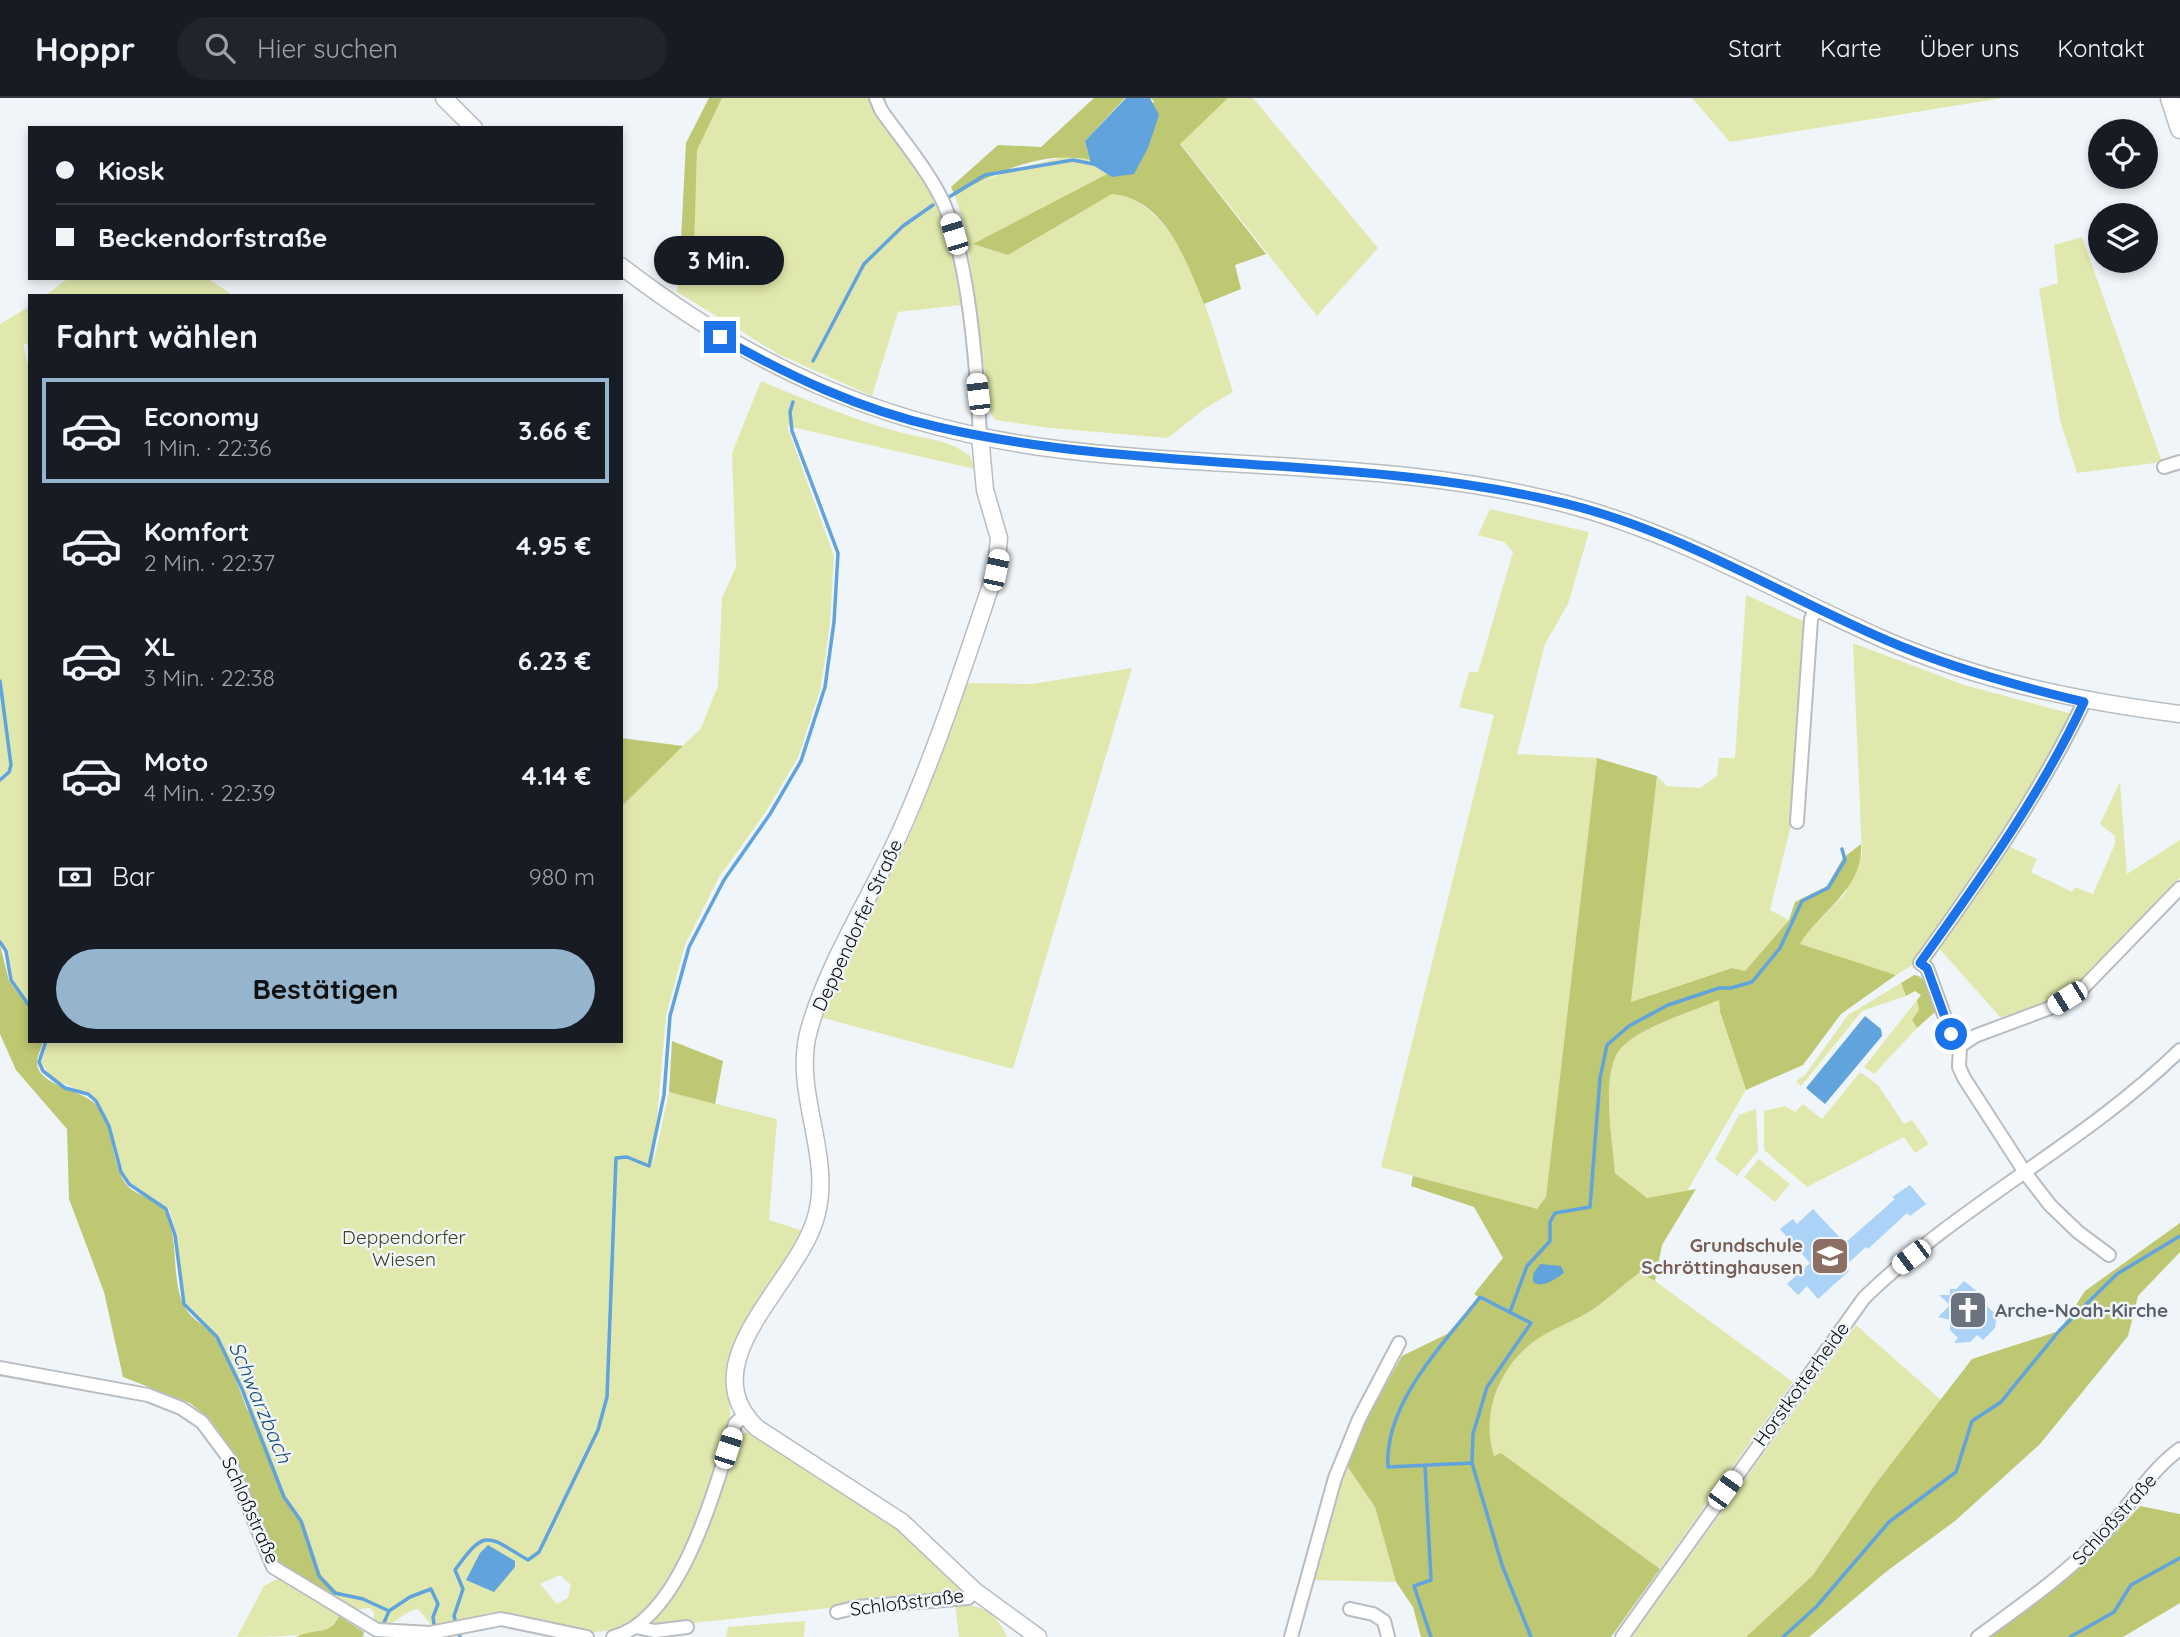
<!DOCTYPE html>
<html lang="de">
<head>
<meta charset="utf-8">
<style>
	:root { --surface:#171b24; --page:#20242c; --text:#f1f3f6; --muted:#9ea1a6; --line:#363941; --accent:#95b5ce }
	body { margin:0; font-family:Quicksand,sans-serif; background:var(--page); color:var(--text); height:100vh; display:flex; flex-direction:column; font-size:26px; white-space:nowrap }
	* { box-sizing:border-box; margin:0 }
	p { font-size:23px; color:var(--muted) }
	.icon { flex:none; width:38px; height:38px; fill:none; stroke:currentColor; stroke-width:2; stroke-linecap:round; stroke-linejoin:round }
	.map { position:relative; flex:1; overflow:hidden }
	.panel { position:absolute; left:28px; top:196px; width:595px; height:749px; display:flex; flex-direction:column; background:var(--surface); border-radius:0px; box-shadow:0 4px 10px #0003 }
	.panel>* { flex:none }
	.banner { position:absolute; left:28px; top:28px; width:595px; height:154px; border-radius:0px; box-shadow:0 4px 10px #0003; display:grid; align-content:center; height:154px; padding:0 28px; background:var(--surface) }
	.controls { position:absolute; left:2088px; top:21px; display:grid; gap:14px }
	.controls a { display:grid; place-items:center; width:70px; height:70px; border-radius:50%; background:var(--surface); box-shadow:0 4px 10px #0003; font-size:35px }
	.end { position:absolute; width:32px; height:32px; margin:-16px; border:9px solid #1a73e8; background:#fff; box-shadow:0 0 0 4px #fff }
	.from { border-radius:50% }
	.bubble { position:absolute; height:49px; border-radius:24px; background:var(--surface); box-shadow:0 4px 10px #0003; font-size:23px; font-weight:700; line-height:49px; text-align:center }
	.car { position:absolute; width:21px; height:42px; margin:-21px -10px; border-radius:9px; box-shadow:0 0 5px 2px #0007; background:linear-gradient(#fff 24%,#345 0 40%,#fff 0 76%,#345 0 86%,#fff 0) }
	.banner b { display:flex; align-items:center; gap:24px; height:66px; font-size:26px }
	.banner b+b { border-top:2px solid var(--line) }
	.banner i { width:18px; height:18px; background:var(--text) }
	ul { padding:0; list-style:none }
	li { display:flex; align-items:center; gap:21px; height:105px; margin:0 14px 10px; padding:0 14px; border:4px solid transparent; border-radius:0px }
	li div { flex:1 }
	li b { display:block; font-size:26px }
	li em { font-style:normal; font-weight:700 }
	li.active { border-color:var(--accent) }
	li>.icon { width:63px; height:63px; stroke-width:1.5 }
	h2 { padding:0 28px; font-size:32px; line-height:84px }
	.pay { display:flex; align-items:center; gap:18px; height:77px; padding:0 28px; font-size:26px }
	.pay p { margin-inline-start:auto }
	.cta { display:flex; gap:14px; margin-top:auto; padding:14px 28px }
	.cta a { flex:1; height:80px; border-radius:42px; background:var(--accent); color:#111; font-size:28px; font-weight:700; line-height:80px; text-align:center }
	header { display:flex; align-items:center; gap:42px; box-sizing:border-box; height:98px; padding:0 35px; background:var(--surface); border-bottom:2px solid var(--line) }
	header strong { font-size:33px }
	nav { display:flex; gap:38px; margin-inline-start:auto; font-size:24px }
	.search { width:490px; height:63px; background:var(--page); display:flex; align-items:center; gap:18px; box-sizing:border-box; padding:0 24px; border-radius:38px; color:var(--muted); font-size:26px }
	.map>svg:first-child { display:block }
</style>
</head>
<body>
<header>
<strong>Hoppr</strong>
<div class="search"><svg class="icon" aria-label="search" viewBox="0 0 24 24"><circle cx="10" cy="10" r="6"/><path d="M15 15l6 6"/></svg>Hier suchen</div>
<nav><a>Start</a><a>Karte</a><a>Über uns</a><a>Kontakt</a></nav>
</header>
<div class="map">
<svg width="2180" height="1539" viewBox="0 0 2180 1539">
	<rect width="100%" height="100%" fill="#f0f5f9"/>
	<g fill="#e1e8ad" fill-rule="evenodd">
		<polygon points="722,0 868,0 928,87 938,107 950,144 961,207 898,214 872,298 780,257 677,194 679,180 693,186 697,51"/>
		<polygon points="1228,0 1253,0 1378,150 1317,218 1180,45"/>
		<polygon points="1692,0 2003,0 1730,44"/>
		<path d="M 1070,58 L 1090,62 L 1091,66 L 1107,76 L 974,146 L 1008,157 L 1112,96 C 1185,103 1213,235 1233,294 L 1204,311 L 1168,340 L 1050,330 L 995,322 L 990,314 L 965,128 L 955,98 C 992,75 1028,67 1070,58 Z"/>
		<polygon points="2082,139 2162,364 2077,375 2060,322 2039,191 2058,185 2054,147"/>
		<polygon points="69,180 207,180 234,198 44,198"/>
		<polygon points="30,208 30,247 23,245 30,278 30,906 12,881 8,852 0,842 0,681 9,671 0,679 0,226"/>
		<path d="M 761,283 C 806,302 852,321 899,334 C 924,341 949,341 970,358 L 975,371 L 787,328 L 834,458 L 830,525 L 821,589 L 798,660 L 765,715 L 719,779 L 685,847 L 666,918 L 653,1067 L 669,994 L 777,1021 L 769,1122 L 803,1133 L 780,1177 L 741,1228 L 729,1259 L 730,1320 L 701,1413 L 681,1458 L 646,1513 L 614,1532 L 594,1534 L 511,1515 L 488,1515 L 462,1525 L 431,1527 L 418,1511 C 399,1514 393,1536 374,1521 L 374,1514 L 370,1510 L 353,1512 L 329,1499 L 336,1494 L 321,1477 L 303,1423 L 285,1397 L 243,1291 L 218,1239 L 187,1206 L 181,1191 L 177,1137 L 169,1111 L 130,1085 L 122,1073 L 111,1028 L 94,999 L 52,980 L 41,965 L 48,943 L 621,943 L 621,709 L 701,630 L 718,588 L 722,500 L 736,469 L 732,355 ZM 560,1477 L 571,1487 L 568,1500 L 557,1506 L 540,1486 Z"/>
		<polygon points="1490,411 1589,434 1568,506 1545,546 1517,656 1597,660 1546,1099 1537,1112 1381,1069 1494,617 1459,609 1469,574 1478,574 1513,454 1504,444 1478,437"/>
		<polygon points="1746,497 1805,524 1793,719 1770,812 1789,822 1745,873 1732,870 1631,904 1657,678 1667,688 1700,690 1717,678 1719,660 1735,660"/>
		<polygon points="1853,545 1964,587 2072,616 2004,744 1916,865 1896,877 1799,847 1807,834 1844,797 1862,757"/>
		<polygon points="1132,570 1013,971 820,919 913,730 967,585 1032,586"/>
		<path d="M 2120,684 L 2127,776 L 2180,742 L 2180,780 C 2126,836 2081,906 2000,919 L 1937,848 L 2008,748 L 2037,761 L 2031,774 L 2072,794 L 2075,789 L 2093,796 L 2115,746 L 2115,738 L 2100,726 Z"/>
		<polygon points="1901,885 1906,898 1862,913 1801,988 1796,983 1805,977 1848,917"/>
		<path d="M 1719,902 L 1720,915 L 1746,992 L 1687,1093 L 1647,1100 L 1615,1075 C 1613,1045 1599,972 1622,948 C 1642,928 1692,914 1719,902 Z"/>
		<polygon points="1917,902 1919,912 1912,922 1917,930 1874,976 1864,969"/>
		<polygon points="1860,974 1878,987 1904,1026 1912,1022 1929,1046 1915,1055 1904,1039 1807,1089 1764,1052 1764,1013 1785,1008 1795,1014 1803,1006 1822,1021"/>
		<polygon points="1756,1011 1758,1053 1737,1078 1715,1061 1739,1017"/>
		<polygon points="1759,1061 1790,1086 1775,1104 1744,1079"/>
		<path d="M 1639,1175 L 1655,1183 L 1793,1284 L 1660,1471 L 1501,1355 L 1494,1358 C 1480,1314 1501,1266 1539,1240 C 1556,1229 1575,1223 1592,1212 C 1608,1201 1623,1187 1639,1175 Z"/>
		<polygon points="1856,1227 1941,1302 1877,1384 1813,1477 1746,1539 1632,1539"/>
		<polygon points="751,1333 893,1423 965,1490 963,1495 658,1529 651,1527 737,1338"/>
		<polygon points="1347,1368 1375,1409 1396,1484 1310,1482"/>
		<path d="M 277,1481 L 339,1518 C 338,1521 338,1525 335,1528 C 326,1539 255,1539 237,1539 L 264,1488 Z"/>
		<path d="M 955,1506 C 981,1506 997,1515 1007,1539 L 959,1539 Z"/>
		<polygon points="805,1523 804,1539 726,1539 728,1529"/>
	</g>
	<g fill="#bec771">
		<polygon points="709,0 722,0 697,52 693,187 679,180 686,45"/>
		<path d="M 1094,0 L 1125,0 L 1085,43 L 1090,62 C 1044,52 993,74 955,98 L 951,89 L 998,47 L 1041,49 Z"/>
		<path d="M 1150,0 L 1228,0 L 1180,46 L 1266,156 L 1235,167 L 1241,191 L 1204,206 C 1186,162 1165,101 1112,96 L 1008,157 L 973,146 L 1107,76 L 1112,78 L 1154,3 Z"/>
		<polygon points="621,640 683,648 621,709"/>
		<path d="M 1597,660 L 1657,678 L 1631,904 L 1732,870 L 1745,873 L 1789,822 L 1795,804 L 1827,788 L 1843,760 L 1861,746 C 1864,791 1820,813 1800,846 L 1896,877 L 1841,916 L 1803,967 L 1746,992 L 1720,914 L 1719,902 C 1692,914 1642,928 1622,949 C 1599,972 1613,1044 1615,1075 L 1647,1100 L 1696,1091 L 1662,1147 L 1655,1183 L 1639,1175 C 1623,1187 1608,1201 1592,1212 C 1575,1223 1556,1229 1539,1240 C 1501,1265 1480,1314 1494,1358 L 1501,1355 L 1660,1471 L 1611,1539 L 1421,1539 L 1413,1509 L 1396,1484 L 1375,1409 L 1347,1368 L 1367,1320 L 1402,1258 L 1447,1236 L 1480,1200 L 1474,1196 L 1503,1160 L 1474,1109 L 1411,1088 L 1413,1078 L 1537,1111 L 1546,1099 Z"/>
		<path d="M 0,847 L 9,883 L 30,911 L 30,943 L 43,943 C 42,949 37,958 37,964 C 37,989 86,991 99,1010 C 114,1031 111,1063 125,1085 C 135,1099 160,1100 167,1117 C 179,1145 171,1177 183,1206 C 189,1220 202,1225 212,1236 C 224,1247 241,1296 248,1313 L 252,1313 L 285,1397 L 303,1423 L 321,1477 L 337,1494 L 329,1499 L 278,1466 L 226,1344 L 210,1321 L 190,1305 L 123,1279 L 104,1194 L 69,1101 L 67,1031 L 16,972 L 0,936 Z"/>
		<path d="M 1914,877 C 1930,879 1931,900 1935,914 L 1917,930 L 1912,922 L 1919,912 L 1917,902 L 1921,897 L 1915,893 L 1906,898 L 1901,885 Z"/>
		<polygon points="672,943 723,963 715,1006 669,994"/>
		<polygon points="2180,1125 2180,1154 2138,1198 2128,1238 2040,1346 1955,1423 1887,1473 1809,1539 1746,1539 1813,1477 1877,1384 1972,1261 2059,1233 2085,1193"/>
		<polygon points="2140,1408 2180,1416 2180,1505 2123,1539 1989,1539 2107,1444"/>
		<path d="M 339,1518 L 364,1534 L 363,1539 L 296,1539 C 316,1529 330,1539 339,1518 Z"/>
	</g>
	<g fill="#60a3dd">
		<polygon points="1126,0 1150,0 1159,17 1148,50 1134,76 1112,79 1091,66 1085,43"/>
		<polygon points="1865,918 1881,931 1882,938 1825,1006 1806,990"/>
		<path d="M 1540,1166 L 1561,1168 L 1564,1175 C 1555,1181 1543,1191 1533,1184 L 1533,1176 Z"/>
		<polygon points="488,1447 515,1463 515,1469 494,1494 466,1482 480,1455"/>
	</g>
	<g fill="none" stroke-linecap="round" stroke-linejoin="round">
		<g stroke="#60a3dd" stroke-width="3.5">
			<polyline points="949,99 985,77 1073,62 1093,66"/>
			<polyline points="813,263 864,166 903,128 933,107"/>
			<polyline points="0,583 11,667 9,674 0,682"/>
			<polyline points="0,844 6,853 11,882 30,909"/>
			<polyline points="46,943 39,964 43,973 65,990 88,996 96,1003 109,1028 121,1074 129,1086 166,1111 175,1137 184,1206 217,1239 242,1291 284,1399 301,1423 319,1478 335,1495 363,1501 389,1513 383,1527"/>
			<polyline points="1510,1214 1527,1168 1550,1143 1550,1124 1555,1115 1590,1109 1600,980 1607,947 1629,928 1668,907 1719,890 1731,890 1752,884 1780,850 1802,803 1828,790 1845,762 1842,751"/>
			<path d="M 1472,1365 L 1388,1369 C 1384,1305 1443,1247 1480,1199 L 1531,1225 L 1487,1289 L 1473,1336 L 1472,1365 L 1502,1467 L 1531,1539"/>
			<polyline points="1425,1368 1431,1482 1414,1488 1431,1539"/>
			<polyline points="389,1513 410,1499 431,1491 438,1506 433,1519 435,1533"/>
			<path d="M 460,1539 L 454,1518 L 463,1491 L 455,1472 C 486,1429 487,1438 528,1462 L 539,1454 L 598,1332 L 607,1299 L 616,1060 L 627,1059 L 649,1068 L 664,997 L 670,918 L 689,849 L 724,782 L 770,716 L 801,663 L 825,589 L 834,524 L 838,455 L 792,333 L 790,314 L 793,304"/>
			<polyline points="1783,1539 1817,1508 1889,1424 1956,1374 1972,1323 2001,1304 2059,1233 2117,1176 2180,1138"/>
			<polyline points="2070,1539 2114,1514 2131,1487 2180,1460"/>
		</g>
	</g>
	<g fill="#abd3f7">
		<polygon points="1910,1087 1926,1106 1910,1118 1907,1115 1868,1151 1866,1149 1845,1168 1849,1173 1818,1201 1807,1188 1798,1197 1787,1186 1810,1165 1780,1131 1793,1121 1797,1126 1813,1111 1845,1145 1895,1101 1892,1099"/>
		<polygon points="1964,1183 1983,1198 1981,1202 1997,1218 1995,1230 1983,1242 1977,1237 1970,1244 1954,1245 1958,1240 1950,1232 1950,1222 1938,1219 1950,1207 1939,1197 1950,1197 1950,1191 1956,1191"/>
	</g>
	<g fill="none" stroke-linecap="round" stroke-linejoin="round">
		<defs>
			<g id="minor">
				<path d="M 876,0 L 881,12 C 902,42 929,73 944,106 C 970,166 977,272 980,338"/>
				<polyline points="2164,369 2180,364"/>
				<polyline points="1797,724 1811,521 1816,510"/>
				<path d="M 1960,948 L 1951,936 L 1927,870 L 1920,865 C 1980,781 2039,698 2084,604"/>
				<polyline points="2109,1157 2078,1134 2050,1107 2026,1076 1964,980 1959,969 1960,948 1975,938 2050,910 2083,890 2180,790"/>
				<polyline points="0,1270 148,1297 181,1310 202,1324 228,1359 273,1469 377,1532 430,1535 501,1521 587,1539"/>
				<polyline points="1350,1511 1373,1516 1384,1523 1388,1539"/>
				<polyline points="837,1514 858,1509 968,1500 975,1493"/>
				<polyline points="636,1529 655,1533 687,1529"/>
				<path d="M 613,1539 C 682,1521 716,1387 735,1326 L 744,1317"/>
				<polyline points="1291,1539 1335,1380 1359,1321 1399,1245"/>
				<path d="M 1622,1539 L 1864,1200 C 1960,1106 2084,1046 2180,952"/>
				<path d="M 1978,1539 C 2020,1508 2064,1478 2100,1440 C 2127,1412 2149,1373 2180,1351"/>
			</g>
			<g id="tertiary">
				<polyline points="444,0 474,30"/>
				<path d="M 621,168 C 751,268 877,326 1041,349 C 1215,373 1395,361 1566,406 C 1678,435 1779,495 1885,542 C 1980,583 2078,603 2180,616"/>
				<path d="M 980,338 L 985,392 L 999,440 L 996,472 C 968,555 941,640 906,721 C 877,790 829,860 809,932 C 792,993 832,1054 817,1115 C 802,1183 687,1263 757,1330 L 902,1424 L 975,1493 L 1038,1539"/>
			</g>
			<polyline id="secondary" points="2170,0 2180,31"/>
		</defs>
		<use href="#minor" stroke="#b9bdc1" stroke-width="16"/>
		<use href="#tertiary" stroke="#b9bdc1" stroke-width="19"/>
		<use href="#secondary" stroke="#b9bdc1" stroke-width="21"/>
		<use href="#minor" stroke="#fff" stroke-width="12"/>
		<use href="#tertiary" stroke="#fff" stroke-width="16"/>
		<use href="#secondary" stroke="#fff" stroke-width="18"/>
	</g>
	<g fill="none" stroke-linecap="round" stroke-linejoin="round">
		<path stroke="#1a73e8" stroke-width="9" d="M 720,239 C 789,278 861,312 938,329 C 1143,376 1358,356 1563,405 C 1677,432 1779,496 1886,542 C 1948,569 2017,588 2084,604 C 2040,698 1980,781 1920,865 L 1927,870 L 1951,936"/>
	</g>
	<defs>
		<symbol id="school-square" viewBox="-11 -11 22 22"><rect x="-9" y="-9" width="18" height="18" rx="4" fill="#8d6e63" stroke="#f0f5f9"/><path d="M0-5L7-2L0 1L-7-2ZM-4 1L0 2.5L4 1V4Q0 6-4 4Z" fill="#fff"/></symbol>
		<symbol id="church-square" viewBox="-11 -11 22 22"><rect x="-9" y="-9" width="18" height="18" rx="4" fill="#6b7280" stroke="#f0f5f9"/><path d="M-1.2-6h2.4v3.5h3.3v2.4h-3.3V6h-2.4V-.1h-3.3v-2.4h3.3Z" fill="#fff"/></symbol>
	</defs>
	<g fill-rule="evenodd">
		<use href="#school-square" x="1808" y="1136" width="44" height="44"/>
		<use href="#church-square" x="1946" y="1190" width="44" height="44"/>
	</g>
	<g text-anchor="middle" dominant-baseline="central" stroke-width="5" stroke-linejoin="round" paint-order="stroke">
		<g font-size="19" fill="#0a0c0d" stroke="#f0f5f9">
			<text transform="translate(857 827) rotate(-65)">Deppendorfer Straße</text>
			<text transform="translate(1801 1286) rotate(-54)">Horstkotterheide</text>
			<text transform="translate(251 1412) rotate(66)">Schloßstraße</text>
			<text transform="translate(2114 1421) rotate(-48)">Schloßstraße</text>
			<text transform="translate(907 1504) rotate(-7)">Schloßstraße</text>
		</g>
		<g font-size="19" fill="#3d411c" stroke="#f0f5f9">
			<text x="404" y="1139">Deppendorfer<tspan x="404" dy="22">Wiesen</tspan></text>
		</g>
		<g font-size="19" font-weight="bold" fill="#785e54" stroke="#f0f5f9" text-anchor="end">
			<text x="1803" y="1147">Grundschule<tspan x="1803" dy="22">Schröttinghausen</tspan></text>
		</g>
		<g font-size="19" font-weight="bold" fill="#5b616d" stroke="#f0f5f9" text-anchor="start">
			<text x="1995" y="1212">Arche-Noah-Kirche</text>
		</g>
		<g font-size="21" font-style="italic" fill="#1e4e75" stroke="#f0f5f9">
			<text transform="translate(261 1304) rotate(67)">Schwarzbach</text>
		</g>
	</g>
</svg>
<div class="controls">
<a><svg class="icon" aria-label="locate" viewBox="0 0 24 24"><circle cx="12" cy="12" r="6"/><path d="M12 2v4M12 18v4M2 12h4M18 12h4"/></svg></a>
<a><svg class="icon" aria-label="layers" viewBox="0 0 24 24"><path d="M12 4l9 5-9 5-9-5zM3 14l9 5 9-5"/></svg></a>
</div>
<i class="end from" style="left:1951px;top:936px"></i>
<i class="end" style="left:720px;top:239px"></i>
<div class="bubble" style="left:654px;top:138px;width:130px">3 Min.</div>
<i class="car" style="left:954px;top:136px;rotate:343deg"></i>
<i class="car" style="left:978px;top:296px;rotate:353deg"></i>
<i class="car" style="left:996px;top:472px;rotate:12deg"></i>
<i class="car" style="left:2067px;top:900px;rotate:238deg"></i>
<i class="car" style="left:1911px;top:1159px;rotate:233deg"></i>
<i class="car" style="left:728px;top:1350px;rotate:18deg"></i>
<i class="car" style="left:1725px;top:1392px;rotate:36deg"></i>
<div class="banner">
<b><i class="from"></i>Kiosk</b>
<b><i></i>Beckendorfstraße</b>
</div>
<section class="panel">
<h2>Fahrt wählen</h2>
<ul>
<li class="active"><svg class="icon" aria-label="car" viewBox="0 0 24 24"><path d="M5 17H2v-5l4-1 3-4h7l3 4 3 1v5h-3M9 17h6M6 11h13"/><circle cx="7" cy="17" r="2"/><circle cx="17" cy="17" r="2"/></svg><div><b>Economy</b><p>1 Min. · 22:36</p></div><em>3.66 €</em></li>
<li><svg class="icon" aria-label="car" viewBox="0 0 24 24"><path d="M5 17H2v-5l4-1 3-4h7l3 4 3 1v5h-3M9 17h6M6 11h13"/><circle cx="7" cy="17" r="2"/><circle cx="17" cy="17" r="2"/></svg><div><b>Komfort</b><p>2 Min. · 22:37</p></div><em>4.95 €</em></li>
<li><svg class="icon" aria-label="car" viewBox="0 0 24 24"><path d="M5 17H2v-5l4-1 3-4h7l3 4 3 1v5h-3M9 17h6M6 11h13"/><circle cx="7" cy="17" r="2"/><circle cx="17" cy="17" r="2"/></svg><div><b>XL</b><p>3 Min. · 22:38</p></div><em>6.23 €</em></li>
<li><svg class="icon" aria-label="car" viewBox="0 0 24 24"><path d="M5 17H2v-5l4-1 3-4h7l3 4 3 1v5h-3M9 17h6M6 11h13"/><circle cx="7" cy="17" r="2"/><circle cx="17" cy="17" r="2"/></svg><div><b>Moto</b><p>4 Min. · 22:39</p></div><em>4.14 €</em></li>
</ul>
<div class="pay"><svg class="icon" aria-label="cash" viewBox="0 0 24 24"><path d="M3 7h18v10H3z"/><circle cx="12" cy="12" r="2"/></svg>Bar<p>980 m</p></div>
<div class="cta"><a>Bestätigen</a></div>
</section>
</div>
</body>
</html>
